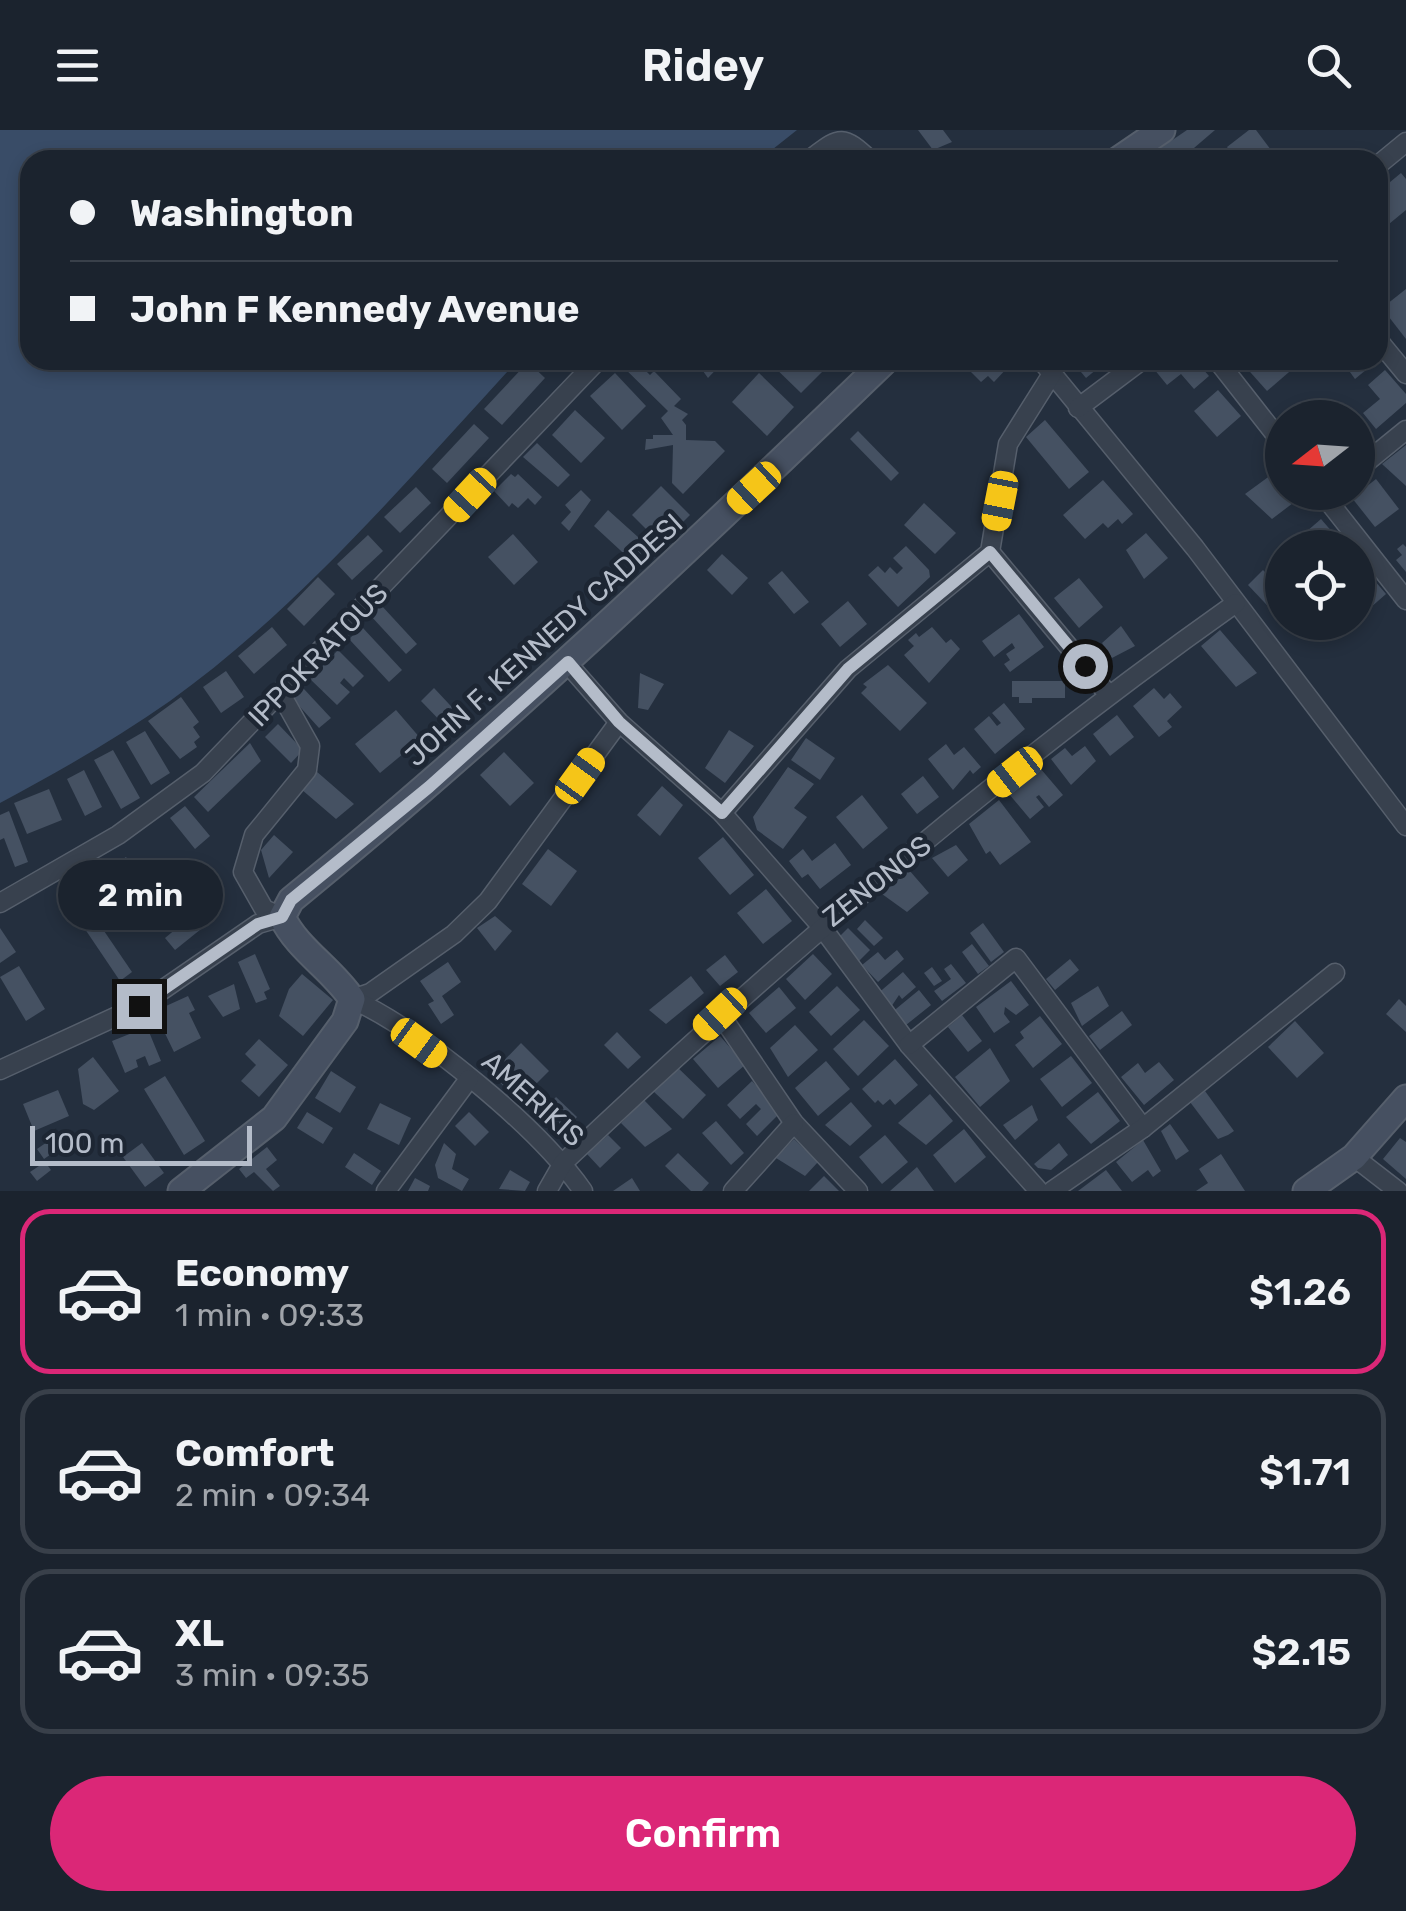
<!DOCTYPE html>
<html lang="en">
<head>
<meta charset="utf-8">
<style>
	:root { --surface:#1b232e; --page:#282f3a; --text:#f1f3f6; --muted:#a0a4aa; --line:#39404a; --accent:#db2777 }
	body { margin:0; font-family:Rubik,sans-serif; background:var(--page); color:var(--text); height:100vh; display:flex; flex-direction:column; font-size:38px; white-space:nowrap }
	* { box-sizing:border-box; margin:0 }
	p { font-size:32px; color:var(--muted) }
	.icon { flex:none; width:55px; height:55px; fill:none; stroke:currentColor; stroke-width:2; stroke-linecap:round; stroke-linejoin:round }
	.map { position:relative; height:1061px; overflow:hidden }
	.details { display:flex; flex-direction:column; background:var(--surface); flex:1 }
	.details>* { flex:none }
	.hud { position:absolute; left:20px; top:20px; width:1368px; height:220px; border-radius:30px; box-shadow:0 5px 15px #0003,0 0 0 2px var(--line); display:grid; align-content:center; height:220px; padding:0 50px; background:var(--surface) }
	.needle { width:65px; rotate:253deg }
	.tools { position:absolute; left:1265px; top:270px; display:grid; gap:20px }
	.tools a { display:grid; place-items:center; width:110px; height:110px; border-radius:50%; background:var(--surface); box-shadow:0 5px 15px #0003,0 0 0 2px var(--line); font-size:50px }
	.scale { position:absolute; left:30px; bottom:25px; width:222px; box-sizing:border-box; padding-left:10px; border:5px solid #b4bcc9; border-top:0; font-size:28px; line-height:35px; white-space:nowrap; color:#b4bcc9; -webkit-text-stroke:8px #1d2633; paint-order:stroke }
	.end { position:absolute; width:45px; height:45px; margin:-22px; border:12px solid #b4bcc9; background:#111; box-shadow:0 0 0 5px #111 }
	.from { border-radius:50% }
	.bubble { position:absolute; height:70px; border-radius:35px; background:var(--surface); box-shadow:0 5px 15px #0003,0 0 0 2px var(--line); font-size:32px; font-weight:600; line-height:70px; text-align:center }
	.car { position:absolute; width:30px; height:60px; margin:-30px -15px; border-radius:12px; box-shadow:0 0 8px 2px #0007; background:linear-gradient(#f5c518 24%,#345 0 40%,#f5c518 0 76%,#345 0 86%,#f5c518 0) }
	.hud b { display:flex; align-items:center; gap:35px; height:95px; font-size:38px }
	.hud b+b { border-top:2px solid var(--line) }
	.hud i { width:25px; height:25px; background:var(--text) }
	ul { padding:18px 0 0; list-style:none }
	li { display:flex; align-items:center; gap:30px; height:165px; margin:0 20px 15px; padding:0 30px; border:5px solid var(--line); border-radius:30px }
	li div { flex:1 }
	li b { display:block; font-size:38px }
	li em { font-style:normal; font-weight:600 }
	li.current { border-color:var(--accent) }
	li>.icon { width:90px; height:90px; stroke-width:1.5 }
	.action { display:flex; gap:20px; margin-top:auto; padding:20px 50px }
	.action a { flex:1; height:115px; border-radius:60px; background:var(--accent); color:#fff; font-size:40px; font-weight:600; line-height:115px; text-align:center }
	header { display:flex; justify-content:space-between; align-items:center; height:130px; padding:0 50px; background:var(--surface); font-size:45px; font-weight:600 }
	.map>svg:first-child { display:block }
</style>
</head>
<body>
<header><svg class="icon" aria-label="menu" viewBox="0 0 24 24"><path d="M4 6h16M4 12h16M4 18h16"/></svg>Ridey<svg class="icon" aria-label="search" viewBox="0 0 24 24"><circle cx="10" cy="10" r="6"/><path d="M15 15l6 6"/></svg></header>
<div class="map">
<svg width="1406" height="1061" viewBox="0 0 1406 1061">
	<rect width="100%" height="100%" fill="#242f3e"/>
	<path fill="#394c67" d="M 0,0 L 797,0 L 759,30 L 30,30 L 30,230 L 518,230 C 409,348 301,477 170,571 C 116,609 58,642 0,673 Z"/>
	<g fill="#455162">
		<polygon points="918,0 943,0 952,12 933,20"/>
		<polygon points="1187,0 1215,0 1180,30 1143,30"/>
		<polygon points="1249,0 1256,0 1271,20 1257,30 1236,30 1227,17"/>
		<polygon points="1401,43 1406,49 1406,80 1389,94 1382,84 1378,88 1378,62"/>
		<polygon points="1406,159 1406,209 1382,178"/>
		<polygon points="616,230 635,230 650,245 654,241 681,269 674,276 688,284 682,290 686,295 686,310 715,311 725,321 683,364 672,353 673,315 645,320 646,309 653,309 653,305 673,305 661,288 668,281"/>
		<polygon points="695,230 725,230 708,248"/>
		<polygon points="767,230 812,230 823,241 801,263"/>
		<polygon points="959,230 1003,230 1009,236 994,252 988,246 981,252"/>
		<polygon points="1071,230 1108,230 1086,248"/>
		<polygon points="1165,230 1195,230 1209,246 1194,259 1181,244 1167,255 1154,239"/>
		<polygon points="1248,230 1291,230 1296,236 1267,261 1243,234"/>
		<polygon points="1356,230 1378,230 1355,249 1347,238"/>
		<polygon points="528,232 545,248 502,295 484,279"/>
		<polygon points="1385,240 1406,264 1406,273 1376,299 1363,283 1380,269 1368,255"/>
		<polygon points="615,243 646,276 622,300 590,266"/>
		<polygon points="759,243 794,277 767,306 732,272"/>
		<polygon points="1218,260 1241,286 1217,307 1194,281"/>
		<polygon points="575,280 605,308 581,333 552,305"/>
		<polygon points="1045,290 1089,342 1069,359 1026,307"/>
		<polygon points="474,294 489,308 447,353 432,339"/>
		<polygon points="858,301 899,343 891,351 850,309"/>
		<polygon points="537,313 570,345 558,357 523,327"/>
		<polygon points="1406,315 1406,356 1382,334"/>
		<polygon points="1279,339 1282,362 1297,362 1301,367 1272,389 1245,364"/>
		<polygon points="511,344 515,347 518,344 542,367 535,375 528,368 518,378 512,373 509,377 494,361"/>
		<polygon points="1376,349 1399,379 1375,397 1352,368"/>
		<polygon points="1103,350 1133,384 1122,394 1118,389 1108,398 1103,393 1085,409 1063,385"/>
		<polygon points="661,356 690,385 661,414 632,385"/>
		<polygon points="416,357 431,373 400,403 384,387"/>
		<polygon points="581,360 591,370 569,401 561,393 571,382 565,375"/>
		<polygon points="924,373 956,403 935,424 904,395"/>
		<polygon points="608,380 648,416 633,432 594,396"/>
		<polygon points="1321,389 1346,418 1319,418 1306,402"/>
		<polygon points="1146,403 1168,428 1144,449 1126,420"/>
		<polygon points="513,404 538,432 514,455 488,427"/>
		<polygon points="368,405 383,421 352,450 337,434"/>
		<polygon points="1403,414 1406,417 1406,442 1396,430 1402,425 1397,419"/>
		<polygon points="906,416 929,440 930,447 898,477 868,445 878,436 885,443 890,437 897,444 903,438 893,428"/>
		<polygon points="722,424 748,448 732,465 707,440"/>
		<polygon points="1358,431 1386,464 1370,478 1358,463"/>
		<polygon points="1263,440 1282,460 1282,491 1248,455"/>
		<polygon points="782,441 809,472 794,484 768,453"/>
		<polygon points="318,447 335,464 304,496 287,479"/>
		<polygon points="1079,448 1103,477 1079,498 1054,468"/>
		<polygon points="848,471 867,494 840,517 821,494"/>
		<polygon points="381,475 417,514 406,524 370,485"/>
		<polygon points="1019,484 1044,517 1010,542 1004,534 1010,530 1006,524 1015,518 1012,513 994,527 982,511"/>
		<polygon points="1284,492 1313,492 1298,507"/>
		<polygon points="1121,496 1135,516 1112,528 1102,513"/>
		<polygon points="272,497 287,515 254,544 238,526"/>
		<polygon points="362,497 402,540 389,552 349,509"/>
		<polygon points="932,497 946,513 951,509 960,519 929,553 904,525 914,516 908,510 916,503 919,507"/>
		<polygon points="1220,500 1257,543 1236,557 1201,516"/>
		<polygon points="338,520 364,546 353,557 344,548 340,553 350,562 337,575 310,549"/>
		<polygon points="888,535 927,573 900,601 861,563 867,557 863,554"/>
		<polygon points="226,541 244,567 221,583 203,557"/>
		<polygon points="640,543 664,554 648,580 638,578"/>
		<polygon points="1012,551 1065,551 1065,568 1032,568 1032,573 1019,573 1019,567 1012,567"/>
		<polygon points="303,558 331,588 319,598 292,568"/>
		<polygon points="434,558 463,589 450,601 421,571"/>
		<polygon points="1154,558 1164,569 1170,563 1182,577 1167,591 1172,597 1159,607 1133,576"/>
		<polygon points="181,567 199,592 193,597 200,607 194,612 197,617 180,629 148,591"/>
		<polygon points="1004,573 1025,599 995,624 974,599 989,586 997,596 1001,593 992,583"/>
		<polygon points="396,580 421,609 380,643 355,614"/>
		<polygon points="1117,585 1134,607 1110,626 1093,604"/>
		<polygon points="278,594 303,620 291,633 265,607"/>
		<polygon points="729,600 754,616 725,653 705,638"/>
		<polygon points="145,601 170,643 151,655 126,612"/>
		<polygon points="806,608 835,628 820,650 791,630"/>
		<polygon points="250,613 261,631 208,682 194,667"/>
		<polygon points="946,614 954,625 964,617 981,637 973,644 970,640 953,660 928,629"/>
		<polygon points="1085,616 1096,631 1071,655 1051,629 1065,618 1072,626"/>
		<polygon points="113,620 140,668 121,679 94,630"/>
		<polygon points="504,622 534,653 510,676 480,645"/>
		<polygon points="788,637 814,654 794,678 807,687 783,719 757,700 753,687"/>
		<polygon points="1040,638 1063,665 1049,677 1039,665 1036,667 1044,677 1030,689 1009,664"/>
		<polygon points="84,640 102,677 85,686 67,649"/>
		<polygon points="316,641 354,674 336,689 301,659"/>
		<polygon points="923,646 939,667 917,684 901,664"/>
		<polygon points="662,656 683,675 660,706 637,685"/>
		<polygon points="49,659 62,690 27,704 14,673"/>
		<polygon points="862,665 888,698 863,719 836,687"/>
		<polygon points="999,670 1031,712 1000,735 990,721 986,724 969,694"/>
		<polygon points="185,676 210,706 195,719 170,688"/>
		<polygon points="9,681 28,732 15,737 4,708 0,710 0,685"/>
		<polygon points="274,705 293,722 269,748 261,720"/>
		<polygon points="723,707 754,745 730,765 698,728"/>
		<polygon points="835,713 851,735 820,759 808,744 802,748 789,731 803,719 812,731"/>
		<polygon points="956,715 968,730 948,747 932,728"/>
		<polygon points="548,719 577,741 551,776 522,754"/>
		<polygon points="126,727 140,747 125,757 130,764 143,755 155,773 119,798 107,781 121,771 118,767 108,774 91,751"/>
		<polygon points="909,740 929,763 907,782 882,764"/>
		<polygon points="70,751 132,842 120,851 58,759"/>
		<polygon points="766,759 792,791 763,814 737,783"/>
		<polygon points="206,774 216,787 175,820 165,808"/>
		<polygon points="495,786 512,801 495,821 477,798"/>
		<polygon points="865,790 883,808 874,816 857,799"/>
		<polygon points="983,793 1004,822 991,832 970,803"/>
		<polygon points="0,798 16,822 0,833"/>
		<polygon points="848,798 870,820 859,831 837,809"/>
		<polygon points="972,814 989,836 978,844 962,822"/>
		<polygon points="897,820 904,829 878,852 862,835 878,822 885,830"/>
		<polygon points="255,824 270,859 264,862 267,869 256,873 238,832"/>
		<polygon points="813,824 832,844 805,870 786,849"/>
		<polygon points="725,825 738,842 720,856 706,840"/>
		<polygon points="1070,829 1079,840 1055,860 1046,849"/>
		<polygon points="448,832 461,852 442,866 454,885 441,894 428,874 434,871 420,851"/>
		<polygon points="951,834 966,853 942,871 934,861 951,849 944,839"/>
		<polygon points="19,836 45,879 26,891 0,847"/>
		<polygon points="932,837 942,851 934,856 924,843"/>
		<polygon points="903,842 916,857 902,869 899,865 889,880 876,865"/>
		<polygon points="302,844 333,870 303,906 279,886 289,859"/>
		<polygon points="691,846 704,863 666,894 649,880"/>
		<polygon points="1011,851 1029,875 1016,885 1005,877 1004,884 1010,892 994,903 976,877"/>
		<polygon points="234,854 240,879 223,887 208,866"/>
		<polygon points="837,856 860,880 831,906 809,882"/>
		<polygon points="1098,856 1109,876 1082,896 1071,873"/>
		<polygon points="779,857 796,878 766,903 749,883"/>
		<polygon points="919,860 931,875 906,895 901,889 898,891 891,883"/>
		<polygon points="188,866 195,880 189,883 201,908 174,922 158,889 166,876"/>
		<polygon points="1399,869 1406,876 1406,902 1386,884"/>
		<polygon points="1122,881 1132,895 1100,920 1089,906"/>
		<polygon points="962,885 982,911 968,922 948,897"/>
		<polygon points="1040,886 1062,914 1033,938 1015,915 1024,908 1020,902"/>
		<polygon points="864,890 889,916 858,946 833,919"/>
		<polygon points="1295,891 1324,923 1297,948 1268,917"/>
		<polygon points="795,895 818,920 788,947 770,918"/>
		<polygon points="147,897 161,931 149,936 145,926 136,930 138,937 125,943 112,911"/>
		<polygon points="617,902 641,927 628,939 604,915"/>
		<polygon points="720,906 745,935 718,958 693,929"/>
		<polygon points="259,909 288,935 259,967 241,951 256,935 245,924"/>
		<polygon points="521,913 549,941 519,971 491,944"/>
		<polygon points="990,918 1010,951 980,977 955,947"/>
		<polygon points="1071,926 1092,953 1062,977 1040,949"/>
		<polygon points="93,927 119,961 94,980 83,974 78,939"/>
		<polygon points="895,929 918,955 895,975 890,969 883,975 878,970 875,973 862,959"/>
		<polygon points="826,931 850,959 818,986 795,958"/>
		<polygon points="1159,932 1174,950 1144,975 1121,947 1138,933 1145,943"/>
		<polygon points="674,934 706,965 683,989 653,961"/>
		<polygon points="331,941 356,957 340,983 315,968"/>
		<polygon points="165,946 205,1011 184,1025 144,959"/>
		<polygon points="752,951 781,982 757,1006 746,994 761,979 756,974 740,989 727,975"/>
		<polygon points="58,960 69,986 34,1001 23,974"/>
		<polygon points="1205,961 1234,1001 1228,1005 1218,1009 1190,972"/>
		<polygon points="1098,962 1120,991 1091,1014 1066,987"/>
		<polygon points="930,964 953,991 926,1015 898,993"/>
		<polygon points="556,967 577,987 563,1003 541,984"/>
		<polygon points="644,970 672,999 645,1017 621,993"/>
		<polygon points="851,972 872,996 850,1016 825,995"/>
		<polygon points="380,973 411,988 399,1015 367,999"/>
		<polygon points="1032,975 1038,990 1015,1010 1003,995"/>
		<polygon points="307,982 333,998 323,1014 297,998"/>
		<polygon points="469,982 489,1002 475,1016 455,996"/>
		<polygon points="716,991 744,1023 731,1035 702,1003"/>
		<polygon points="1170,994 1189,1021 1176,1030 1161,1001"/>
		<polygon points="964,999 986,1027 955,1053 933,1025"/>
		<polygon points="608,1005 621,1018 600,1038 587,1024"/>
		<polygon points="885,1005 908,1032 882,1054 859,1027"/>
		<polygon points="1400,1008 1406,1012 1406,1049 1383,1029"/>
		<polygon points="794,1009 818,1032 805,1046 776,1028"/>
		<polygon points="50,1010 57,1020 44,1029 37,1019"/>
		<polygon points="1143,1010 1161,1041 1153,1047 1148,1040 1132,1052 1116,1032"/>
		<polygon points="142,1013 164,1043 145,1057 123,1027"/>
		<polygon points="444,1013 456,1024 452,1039 469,1049 462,1061 438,1048 435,1035"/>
		<polygon points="1059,1013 1068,1025 1051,1040 1038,1038 1034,1034"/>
		<polygon points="267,1017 277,1030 266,1039 280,1056 273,1061 254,1042 246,1048 239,1039"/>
		<polygon points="354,1023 381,1041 372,1055 345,1037"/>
		<polygon points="678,1023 709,1053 702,1061 691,1061 665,1036"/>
		<polygon points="1221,1024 1245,1061 1196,1061 1208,1053 1199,1039"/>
		<polygon points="45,1032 51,1040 37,1051 30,1042"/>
		<polygon points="917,1037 934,1061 890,1061"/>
		<polygon points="510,1040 530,1052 525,1061 499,1059"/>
		<polygon points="1106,1040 1122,1061 1078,1061"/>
		<polygon points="824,1046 839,1061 809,1061"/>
		<polygon points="415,1048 430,1056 428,1061 408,1061"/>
		<polygon points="632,1048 640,1061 613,1061"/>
	</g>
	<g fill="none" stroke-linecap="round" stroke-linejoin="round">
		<defs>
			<g id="street">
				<path d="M 809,30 C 840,7 841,3 870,30"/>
				<polyline points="1378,35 1406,12"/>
				<polyline points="1378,210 1406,244"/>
				<polyline points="1041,230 1195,418 1406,696"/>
				<polyline points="1217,230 1282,313"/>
				<polyline points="1078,278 1142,230"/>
				<polyline points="1358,339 1406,300"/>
				<polyline points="1321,362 1406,470"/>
				<polyline points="990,422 1108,564"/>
				<polyline points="567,533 619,592 722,683 821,796 909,915 1039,1061"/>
				<polyline points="722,683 848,539 990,422 1008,314 1052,244"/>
				<polyline points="0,773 118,705 203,643 598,230"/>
				<polyline points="282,787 264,779 243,742 254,705 307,640 310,616 282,566"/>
				<polyline points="352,869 370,863 454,804 488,771 619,592"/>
				<path d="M 352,869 C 423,902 538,997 583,1061"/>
				<polyline points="720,884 794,993 858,1061"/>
				<polyline points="909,915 1016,828 1143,998"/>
				<polyline points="0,940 139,876 258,794 282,787"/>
				<polyline points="1354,1027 1398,1061"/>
				<polyline points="386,1061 469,949"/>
				<path d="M 547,1061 L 563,1033 C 775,832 997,642 1236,473"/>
				<polyline points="733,1061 794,993"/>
				<polyline points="1052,1061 1143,998 1335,843"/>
			</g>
			<g id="secondary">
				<polyline points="1118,30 1162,0"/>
				<path d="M 181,1061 L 274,988 L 345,891 L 352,869 C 331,838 298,820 282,787 L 291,770 C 499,600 693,416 886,230"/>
				<polyline points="1306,1061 1354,1027 1406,968"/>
			</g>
		</defs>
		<use href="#street" stroke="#565f6c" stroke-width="21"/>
		<use href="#secondary" stroke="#565f6c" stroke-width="29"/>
		<use href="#street" stroke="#38414e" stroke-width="18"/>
		<use href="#secondary" stroke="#465061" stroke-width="25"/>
	</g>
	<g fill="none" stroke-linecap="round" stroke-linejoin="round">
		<polyline stroke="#b4bcc9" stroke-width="12" points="139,876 258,794 282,787 291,770 429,657 568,532 619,592 722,683 848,539 990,422 1085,536"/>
	</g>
	<g text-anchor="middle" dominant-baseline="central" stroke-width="9" stroke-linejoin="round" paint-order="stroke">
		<g font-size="28" fill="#b4bcc9" stroke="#1d2633">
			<text transform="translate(544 510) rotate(-42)">JOHN F. KENNEDY CADDESI</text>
			<text transform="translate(318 525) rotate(-46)">IPPOKRATOUS</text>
			<text transform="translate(877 751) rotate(-38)">ZENONOS</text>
			<text transform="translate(533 969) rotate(42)">AMERIKIS</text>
		</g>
	</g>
</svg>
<div class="tools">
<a><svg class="needle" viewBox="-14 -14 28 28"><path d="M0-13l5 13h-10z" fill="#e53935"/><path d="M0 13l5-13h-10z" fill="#a0a4aa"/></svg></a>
<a><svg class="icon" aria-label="locate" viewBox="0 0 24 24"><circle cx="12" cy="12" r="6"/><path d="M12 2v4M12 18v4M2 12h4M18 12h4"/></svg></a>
</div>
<div class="scale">100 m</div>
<i class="end from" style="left:1085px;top:536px"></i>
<i class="end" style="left:139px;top:876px"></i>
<div class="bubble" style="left:58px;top:730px;width:165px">2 min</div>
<i class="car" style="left:754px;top:358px;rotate:227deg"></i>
<i class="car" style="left:470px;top:365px;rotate:223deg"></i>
<i class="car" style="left:1000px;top:371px;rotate:191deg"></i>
<i class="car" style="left:1015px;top:642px;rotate:232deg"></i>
<i class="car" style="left:580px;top:646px;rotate:36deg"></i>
<i class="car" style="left:720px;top:884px;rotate:227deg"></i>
<i class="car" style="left:419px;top:913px;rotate:126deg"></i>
<div class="hud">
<b><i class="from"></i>Washington</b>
<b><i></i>John F Kennedy Avenue</b>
</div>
</div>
<section class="details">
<ul>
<li class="current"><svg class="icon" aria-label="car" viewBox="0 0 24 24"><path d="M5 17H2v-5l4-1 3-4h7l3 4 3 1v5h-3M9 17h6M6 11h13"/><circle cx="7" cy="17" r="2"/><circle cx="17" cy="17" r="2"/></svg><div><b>Economy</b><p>1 min · 09:33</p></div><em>$1.26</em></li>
<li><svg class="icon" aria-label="car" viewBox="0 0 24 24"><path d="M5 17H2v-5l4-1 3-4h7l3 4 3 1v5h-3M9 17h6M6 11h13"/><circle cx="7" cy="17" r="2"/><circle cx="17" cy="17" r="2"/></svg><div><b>Comfort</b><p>2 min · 09:34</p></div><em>$1.71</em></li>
<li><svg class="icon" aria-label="car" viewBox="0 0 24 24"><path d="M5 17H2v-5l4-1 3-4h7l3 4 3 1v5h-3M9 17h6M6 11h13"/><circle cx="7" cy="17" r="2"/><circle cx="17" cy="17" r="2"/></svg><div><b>XL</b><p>3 min · 09:35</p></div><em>$2.15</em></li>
</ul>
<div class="action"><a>Confirm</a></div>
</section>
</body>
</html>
